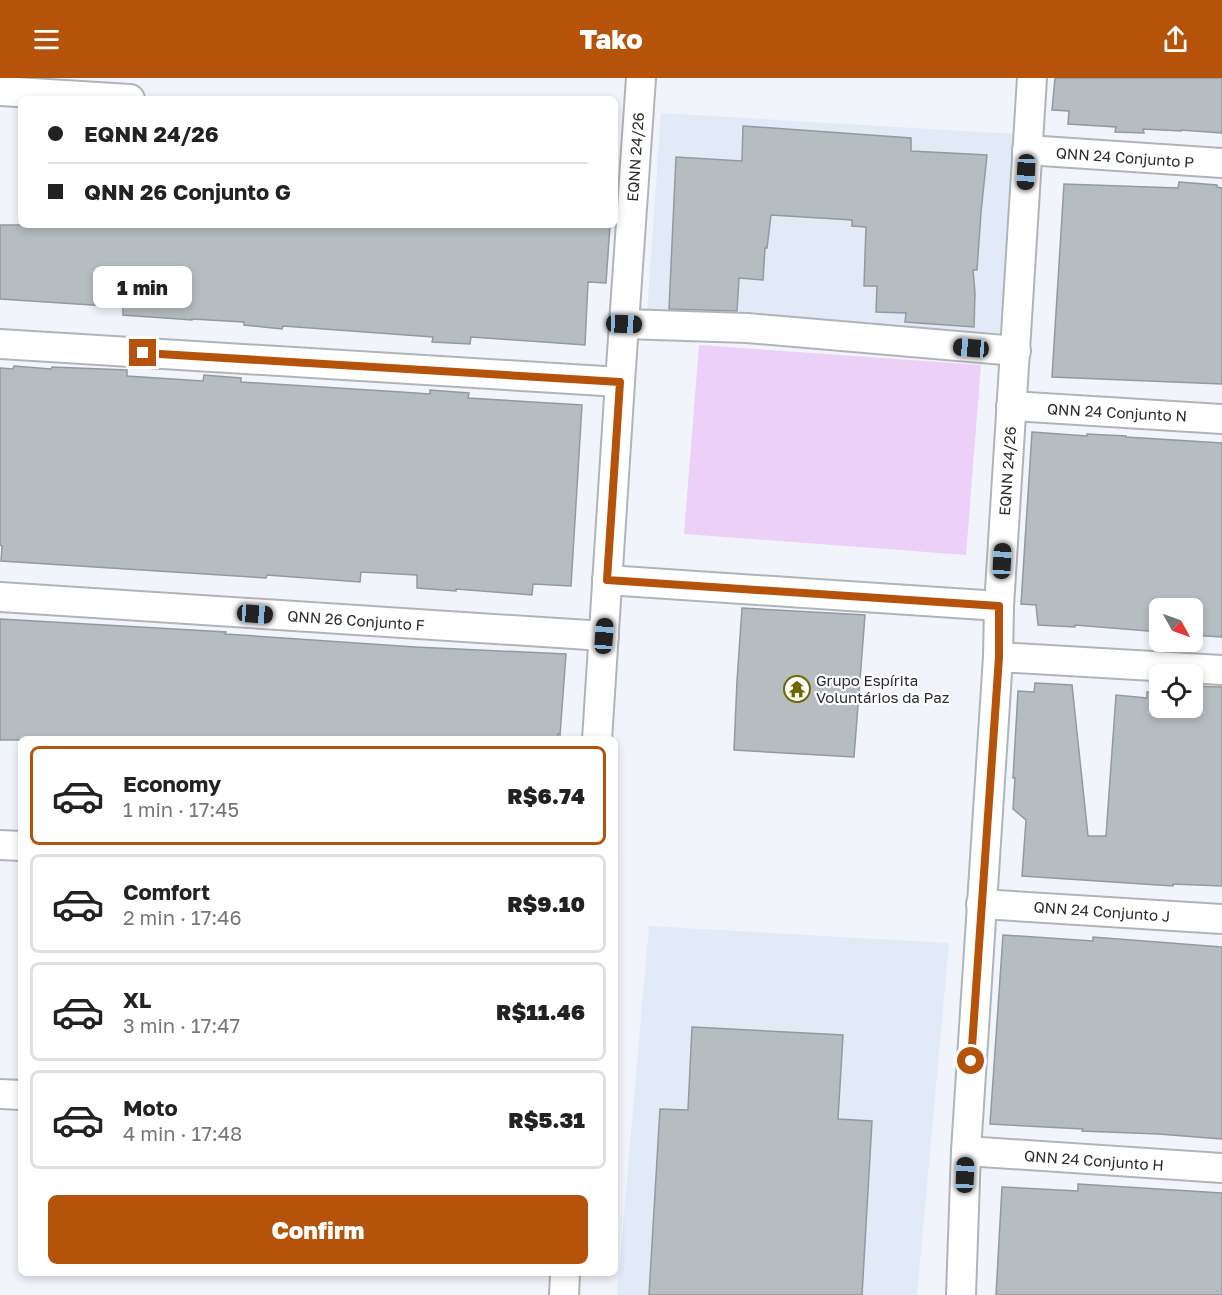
<!DOCTYPE html>
<html lang="en">
<head>
<meta charset="utf-8">
<style>
	:root { --surface:#fff; --page:#f2f2f2; --text:#222; --muted:#767676; --line:#e0e0e0; --accent:#b45309 }
	body { margin:0; font-family:"Golos Text",sans-serif; background:var(--page); color:var(--text); height:100vh; display:flex; flex-direction:column; font-size:22px; white-space:nowrap }
	* { box-sizing:border-box; margin:0 }
	p { font-size:20px; color:var(--muted) }
	.icon { flex:none; width:33px; height:33px; fill:none; stroke:currentColor; stroke-width:2; stroke-linecap:round; stroke-linejoin:round }
	.map { position:relative; flex:1; overflow:hidden }
	.drawer { position:absolute; left:18px; top:658px; width:600px; height:540px; display:flex; flex-direction:column; background:var(--surface); border-radius:9px; box-shadow:0 3px 9px #0003 }
	.drawer>* { flex:none }
	.hud { position:absolute; left:18px; top:18px; width:600px; height:132px; border-radius:9px; box-shadow:0 3px 9px #0003; display:grid; align-content:center; height:132px; padding:0 30px; background:var(--surface) }
	.needle { width:39px; rotate:130deg }
	.controls { position:absolute; left:1149px; top:520px; display:grid; gap:12px }
	.controls a { display:grid; place-items:center; width:54px; height:54px; border-radius:9px; background:var(--surface); box-shadow:0 3px 9px #0003; font-size:30px }
	.end { position:absolute; width:27px; height:27px; margin:-14px; border:8px solid #b45309; background:#fff; box-shadow:0 0 0 3px #fff }
	.from { border-radius:50% }
	.bubble { position:absolute; height:42px; border-radius:9px; background:var(--surface); box-shadow:0 3px 9px #0003; font-size:20px; font-weight:800; line-height:42px; text-align:center }
	.car { position:absolute; width:18px; height:36px; margin:-18px -9px; border-radius:8px; box-shadow:0 0 4px 2px #0007; background:linear-gradient(#222 24%,#8ab4d8 0 40%,#222 0 76%,#8ab4d8 0 86%,#222 0) }
	.hud b { display:flex; align-items:center; gap:21px; height:57px; font-size:22px }
	.hud b+b { border-top:2px solid var(--line) }
	.hud i { width:15px; height:15px; background:var(--text) }
	ul { padding:10px 0 0; list-style:none }
	li { display:flex; align-items:center; gap:18px; height:99px; margin:0 12px 9px; padding:0 18px; border:3px solid var(--line); border-radius:9px }
	li div { flex:1 }
	li b { display:block; font-size:22px }
	li em { font-style:normal; font-weight:800 }
	li.active { border-color:var(--accent) }
	li>.icon { width:54px; height:54px; stroke-width:1.5 }
	.button { display:flex; gap:12px; margin-top:auto; padding:12px 30px }
	.button a { flex:1; height:69px; border-radius:9px; background:var(--accent); color:#fff; font-size:24px; font-weight:800; line-height:69px; text-align:center }
	header { display:flex; justify-content:space-between; align-items:center; height:78px; padding:0 30px; background:var(--accent); color:#fff; font-size:27px; font-weight:800 }
	.map>svg:first-child { display:block }
</style>
</head>
<body>
<header><svg class="icon" aria-label="menu" viewBox="0 0 24 24"><path d="M4 6h16M4 12h16M4 18h16"/></svg>Tako<svg class="icon" aria-label="share" viewBox="0 0 24 24"><path d="M12 15V3M7 8l5-5 5 5M5 13v7h14v-7"/></svg></header>
<div class="map">
<svg width="1222" height="1217" viewBox="0 0 1222 1217">
	<rect width="100%" height="100%" fill="#f1f5fb"/>
	<g fill="#e1eaf6">
		<polygon points="661,35 1015,56 1003,255 647,235"/>
		<polygon points="649,848 949,865 917,1217 617,1217"/>
	</g>
	<polygon fill="#ecd0f8" points="699,267 981,287 966,477 684,456"/>
	<g fill="#b6bdc0" stroke="#93999c" stroke-width="1.5">
		<polygon points="1055,0 1222,0 1222,55 1181,52 1181,53 1143,51 1144,55 1115,54 1116,49 1068,46 1069,33 1052,32"/>
		<polygon points="743,48 911,60 911,73 987,77 981,134 977,192 973,192 975,215 974,249 905,244 906,235 876,234 877,208 864,208 866,149 852,148 852,142 771,137 767,170 765,170 763,202 739,200 737,233 669,231 676,79 742,83"/>
		<polygon points="1179,104 1217,107 1217,109 1222,110 1222,306 1052,299 1064,106 1178,110"/>
		<polygon points="0,147 610,147 606,205 588,204 585,267 471,259 470,266 432,264 433,259 283,248 282,251 244,247 244,244 192,241 192,242 123,237 123,229 0,221"/>
		<polygon points="14,288 51,291 52,289 127,292 127,298 203,303 204,297 241,300 241,304 401,314 430,316 430,312 469,315 468,320 582,327 571,508 533,506 532,517 456,511 456,513 417,510 417,497 361,494 360,504 267,497 266,500 1,483 2,468 0,467 0,290 13,291"/>
		<polygon points="1032,354 1087,358 1087,356 1126,358 1126,359 1222,365 1222,559 1192,557 1192,531 1160,531 1160,554 1075,547 1075,549 1038,547 1036,527 1021,526"/>
		<polygon points="742,530 865,537 854,679 734,672 737,603"/>
		<polygon points="0,541 226,554 225,556 415,569 566,576 560,657 558,656 557,662 0,662"/>
		<polygon points="1035,605 1072,607 1088,758 1106,758 1116,617 1147,620 1147,614 1160,615 1160,630 1192,630 1192,608 1222,609 1222,808 1173,806 1173,808 1022,798 1026,742 1013,731 1015,700 1013,700 1018,613 1034,614"/>
		<polygon points="1003,857 1093,863 1093,859 1222,869 1222,1061 1158,1056 1082,1053 1083,1051 990,1046"/>
		<polygon points="692,949 843,957 838,1041 872,1043 862,1217 649,1217 660,1031 688,1032"/>
		<polygon points="1078,1106 1222,1115 1222,1217 996,1217 1002,1109 1078,1113"/>
	</g>
	<g fill="none" stroke-linecap="round" stroke-linejoin="round">
		<defs>
			<g id="street">
				<polyline points="0,13 130,21"/>
				<polyline points="1027,72 1222,85"/>
				<polyline points="624,246 747,250 1016,273"/>
				<polyline points="0,266 620,304"/>
				<polyline points="1011,328 1222,341"/>
				<polyline points="607,502 999,528"/>
				<polyline points="0,519 604,558"/>
				<polyline points="998,579 1222,592"/>
				<polyline points="597,662 620,304 641,0"/>
				<polyline points="0,767 21,768"/>
				<polyline points="981,826 1222,841"/>
				<polyline points="0,1016 21,1017"/>
				<polyline points="966,1073 1222,1090"/>
				<polyline points="564,1217 565,1196"/>
				<polyline points="961,1217 966,1073 998,579 999,528 1032,0"/>
			</g>
		</defs>
		<use href="#street" stroke="#b0b4b9" stroke-width="32"/>
		<use href="#street" stroke="#fff" stroke-width="28"/>
	</g>
	<g fill="none" stroke-linecap="round" stroke-linejoin="round">
		<polyline stroke="#b45309" stroke-width="8" points="143,275 620,304 607,502 999,528 999,579 971,983"/>
	</g>
	<defs>
		<symbol id="temple-ring" viewBox="-11 -11 22 22"><circle r="9.5" fill="#fff" stroke="#6e6800" stroke-width="1.5"/><path d="M0-6L5-2H3V0L6.5 2.5H4V6H1.5V3h-3V6H-4V2.5H-6.5L-3 0V-2H-5Z" fill="#6e6800"/></symbol>
	</defs>
	<g fill-rule="evenodd">
		<use href="#temple-ring" x="782" y="596" width="30" height="30"/>
	</g>
	<g text-anchor="middle" dominant-baseline="central" stroke-width="4.5" stroke-linejoin="round" paint-order="stroke">
		<g font-size="15" fill="#292a2c" stroke="#fff">
			<text transform="translate(635 79) rotate(-86)">EQNN 24/26</text>
			<text transform="translate(1125 79) rotate(4)">QNN 24 Conjunto P</text>
			<text transform="translate(1117 334) rotate(3)">QNN 24 Conjunto N</text>
			<text transform="translate(1007 393) rotate(-86)">EQNN 24/26</text>
			<text transform="translate(356 542) rotate(4)">QNN 26 Conjunto F</text>
			<text transform="translate(1102 833) rotate(4)">QNN 24 Conjunto J</text>
			<text transform="translate(1094 1082) rotate(4)">QNN 24 Conjunto H</text>
		</g>
		<g font-size="15" fill="#292a2c" stroke="#fff" text-anchor="start">
			<text x="816" y="602">Grupo Espírita<tspan x="816" dy="17">Voluntários da Paz</tspan></text>
		</g>
	</g>
</svg>
<div class="controls">
<a><svg class="needle" viewBox="-14 -14 28 28"><path d="M0-13l5 13h-10z" fill="#e53935"/><path d="M0 13l5-13h-10z" fill="#767676"/></svg></a>
<a><svg class="icon" aria-label="locate" viewBox="0 0 24 24"><circle cx="12" cy="12" r="6"/><path d="M12 2v4M12 18v4M2 12h4M18 12h4"/></svg></a>
</div>
<i class="end from" style="left:971px;top:983px"></i>
<i class="end" style="left:143px;top:275px"></i>
<div class="bubble" style="left:93px;top:188px;width:99px">1 min</div>
<i class="car" style="left:1026px;top:94px;rotate:183deg"></i>
<i class="car" style="left:624px;top:246px;rotate:92deg"></i>
<i class="car" style="left:971px;top:270px;rotate:275deg"></i>
<i class="car" style="left:1002px;top:483px;rotate:3deg"></i>
<i class="car" style="left:255px;top:536px;rotate:94deg"></i>
<i class="car" style="left:604px;top:558px;rotate:4deg"></i>
<i class="car" style="left:965px;top:1097px;rotate:2deg"></i>
<div class="hud">
<b><i class="from"></i>EQNN 24/26</b>
<b><i></i>QNN 26 Conjunto G</b>
</div>
<section class="drawer">
<ul>
<li class="active"><svg class="icon" aria-label="car" viewBox="0 0 24 24"><path d="M5 17H2v-5l4-1 3-4h7l3 4 3 1v5h-3M9 17h6M6 11h13"/><circle cx="7" cy="17" r="2"/><circle cx="17" cy="17" r="2"/></svg><div><b>Economy</b><p>1 min · 17:45</p></div><em>R$6.74</em></li>
<li><svg class="icon" aria-label="car" viewBox="0 0 24 24"><path d="M5 17H2v-5l4-1 3-4h7l3 4 3 1v5h-3M9 17h6M6 11h13"/><circle cx="7" cy="17" r="2"/><circle cx="17" cy="17" r="2"/></svg><div><b>Comfort</b><p>2 min · 17:46</p></div><em>R$9.10</em></li>
<li><svg class="icon" aria-label="car" viewBox="0 0 24 24"><path d="M5 17H2v-5l4-1 3-4h7l3 4 3 1v5h-3M9 17h6M6 11h13"/><circle cx="7" cy="17" r="2"/><circle cx="17" cy="17" r="2"/></svg><div><b>XL</b><p>3 min · 17:47</p></div><em>R$11.46</em></li>
<li><svg class="icon" aria-label="car" viewBox="0 0 24 24"><path d="M5 17H2v-5l4-1 3-4h7l3 4 3 1v5h-3M9 17h6M6 11h13"/><circle cx="7" cy="17" r="2"/><circle cx="17" cy="17" r="2"/></svg><div><b>Moto</b><p>4 min · 17:48</p></div><em>R$5.31</em></li>
</ul>
<div class="button"><a>Confirm</a></div>
</section>
</div>
</body>
</html>
